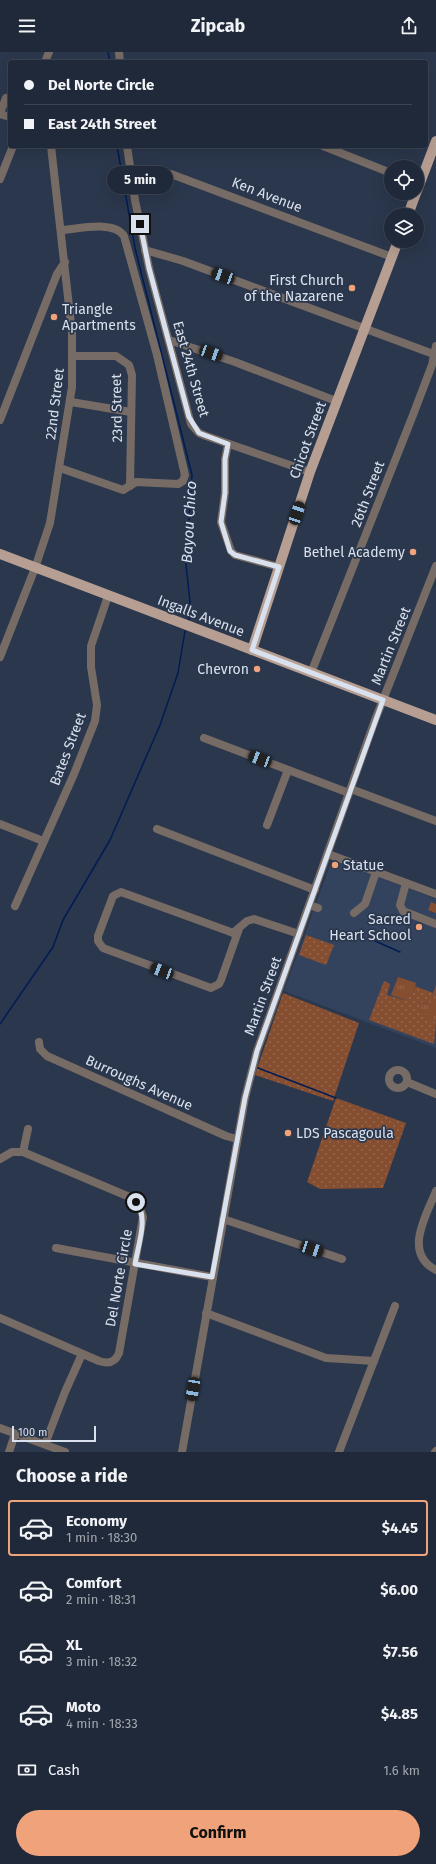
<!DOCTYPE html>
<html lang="en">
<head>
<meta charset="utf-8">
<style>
	:root { --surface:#202939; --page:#2d3544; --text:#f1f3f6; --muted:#a2a6ae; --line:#3d4553; --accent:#f0a27a }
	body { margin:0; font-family:"Fira Sans",sans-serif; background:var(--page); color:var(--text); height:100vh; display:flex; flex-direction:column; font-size:15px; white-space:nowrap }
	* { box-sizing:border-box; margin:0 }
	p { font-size:13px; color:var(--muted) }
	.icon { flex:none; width:22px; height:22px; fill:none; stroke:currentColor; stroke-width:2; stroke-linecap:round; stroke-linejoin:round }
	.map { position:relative; height:1400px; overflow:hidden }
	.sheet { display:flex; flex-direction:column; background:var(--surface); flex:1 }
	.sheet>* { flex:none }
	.top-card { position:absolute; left:8px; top:8px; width:420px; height:88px; border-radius:4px; box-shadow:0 4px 16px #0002,0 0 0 1px var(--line); display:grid; align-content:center; height:88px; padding:0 16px; background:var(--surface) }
	.controls { position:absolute; left:384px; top:108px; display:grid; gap:8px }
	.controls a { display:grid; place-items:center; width:40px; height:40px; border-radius:50%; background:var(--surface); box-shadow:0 4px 16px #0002,0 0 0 1px var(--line); font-size:20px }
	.scale { position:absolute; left:12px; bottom:10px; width:84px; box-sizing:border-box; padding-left:4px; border:2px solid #d9e1ee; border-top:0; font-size:11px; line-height:14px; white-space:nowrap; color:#d9e1ee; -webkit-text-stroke:3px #2b374c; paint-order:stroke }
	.end { position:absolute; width:18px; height:18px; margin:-9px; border:5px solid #d9e1ee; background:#111; box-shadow:0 0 0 2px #111 }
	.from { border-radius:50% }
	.bubble { position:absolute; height:28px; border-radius:14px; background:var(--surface); box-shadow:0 4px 16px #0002,0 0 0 1px var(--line); font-size:13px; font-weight:700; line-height:28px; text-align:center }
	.car { position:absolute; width:12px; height:24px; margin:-12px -6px; border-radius:5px; box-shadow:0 0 3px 1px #0007; background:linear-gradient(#222 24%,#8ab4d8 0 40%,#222 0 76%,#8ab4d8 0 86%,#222 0) }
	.top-card b { display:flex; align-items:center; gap:14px; height:38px; font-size:15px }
	.top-card b+b { border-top:1px solid var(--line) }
	.top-card i { width:10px; height:10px; background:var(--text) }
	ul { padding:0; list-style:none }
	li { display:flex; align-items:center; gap:12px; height:56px; margin:0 8px 6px; padding:0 8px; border:2px solid transparent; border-radius:4px }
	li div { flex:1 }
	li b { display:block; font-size:15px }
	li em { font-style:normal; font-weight:700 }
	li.selected { border-color:var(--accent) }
	li>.icon { width:36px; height:36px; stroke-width:1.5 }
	h2 { padding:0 16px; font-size:18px; line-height:48px }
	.pay { display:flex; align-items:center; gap:10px; height:44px; padding:0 16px; font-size:15px }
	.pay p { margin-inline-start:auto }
	.primary-button { display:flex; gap:8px; margin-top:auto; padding:8px 16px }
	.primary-button a { flex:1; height:46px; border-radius:24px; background:var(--accent); color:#111; font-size:16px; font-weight:700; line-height:46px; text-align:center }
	header { display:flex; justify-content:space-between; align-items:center; height:52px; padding:0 16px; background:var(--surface); font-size:18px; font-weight:700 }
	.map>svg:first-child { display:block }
</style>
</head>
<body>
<header><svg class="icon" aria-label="menu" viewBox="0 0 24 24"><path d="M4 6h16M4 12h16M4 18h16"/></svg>Zipcab<svg class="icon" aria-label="share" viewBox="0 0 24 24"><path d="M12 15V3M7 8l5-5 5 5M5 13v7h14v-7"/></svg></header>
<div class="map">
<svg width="436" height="1400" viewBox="0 0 436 1400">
	<defs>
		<pattern id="grass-dots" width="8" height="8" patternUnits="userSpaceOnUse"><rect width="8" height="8" fill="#864e31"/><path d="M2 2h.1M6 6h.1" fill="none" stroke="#96674f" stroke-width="1.8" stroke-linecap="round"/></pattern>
		<pattern id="park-tufts" width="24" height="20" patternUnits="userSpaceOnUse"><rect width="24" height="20" fill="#864e31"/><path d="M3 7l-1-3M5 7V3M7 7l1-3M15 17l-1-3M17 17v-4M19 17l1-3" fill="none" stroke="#96674f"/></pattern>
	</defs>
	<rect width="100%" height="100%" fill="#2b374c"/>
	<polygon fill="#33435d" points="332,808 436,847 436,996 284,939"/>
	<g fill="url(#grass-dots)">
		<polygon points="306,883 334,893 326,913 299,903"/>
		<path d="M 384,929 L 390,932 L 387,943 L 404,948 L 412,942 L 415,934 L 433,941 L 432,944 L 434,946 L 431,951 L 421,950 C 424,958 427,968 436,970 L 434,992 L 369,968 Z"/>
		<polygon points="283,941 359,971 333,1049 255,1023"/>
		<polygon points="336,1046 406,1071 383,1136 320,1137 307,1130"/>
	</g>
	<g fill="url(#park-tufts)">
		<polygon points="431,850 436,852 436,861 428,858"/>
		<polygon points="398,925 416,931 412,942 405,948 391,943"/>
		<polygon points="436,933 436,970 431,969 426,962 418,958 421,950 431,951 434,946 432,944"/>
	</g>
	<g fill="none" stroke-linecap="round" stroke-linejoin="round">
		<g stroke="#001c55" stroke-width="1.5">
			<polyline points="108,0 110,10"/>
			<polyline points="117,94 135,196 192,423 186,513 191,559 189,567"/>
			<polyline points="375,889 400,900"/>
			<polyline points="0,972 53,895 63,868 110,788 160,673 178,621 185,579"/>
			<polyline points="258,1016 336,1046"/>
		</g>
		<g stroke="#776b65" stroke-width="8">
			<polyline points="119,0 120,10"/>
			<polyline points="45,10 49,0"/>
			<polyline points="0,61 6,46"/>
			<polyline points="0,62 10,65"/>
			<polyline points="127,94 135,148 149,216 191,372 199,381 206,384 310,420"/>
			<polyline points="323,94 391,121"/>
			<polyline points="131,121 171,122 392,205"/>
			<polyline points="0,127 13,94"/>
			<polyline points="145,198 183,209 436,303"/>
			<polyline points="169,288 235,310 336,349"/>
			<polyline points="74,304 116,304 129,313 132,323 130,434"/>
			<polyline points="71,350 131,360"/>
			<polyline points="0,368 57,222 65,210"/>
			<polyline points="228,392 225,407 225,441 221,470 231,499 235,503 279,515"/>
			<path d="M 60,416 L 123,438 L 136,430 L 178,432 L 183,429 L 185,423 L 157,303 L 124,184 C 114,168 78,177 61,178"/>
			<polyline points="0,605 35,516 50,471 72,335 72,281 51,94"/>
			<polyline points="311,621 413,363 432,313 436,294"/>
			<polyline points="204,686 349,741"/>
			<polyline points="351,737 436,769"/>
			<polyline points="0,772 43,789"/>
			<polyline points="267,773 288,718"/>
			<polyline points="157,777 315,838"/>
			<polyline points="328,802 436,842"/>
			<polyline points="406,831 400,853 403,859 436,872"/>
			<polyline points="309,853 318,856"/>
			<polyline points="15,854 74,722 95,669 97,653 91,615 91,594 108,544"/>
			<polyline points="354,861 365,852 376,820"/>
			<polyline points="239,877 221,928 219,932 211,936 103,896 98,889 98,884 113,844 121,840 228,879 233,881 247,869 254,867 299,882"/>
			<polyline points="39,990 40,997 47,1004 226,1084 237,1087"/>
			<circle cx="398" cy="1027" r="9"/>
			<polyline points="407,1030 436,1042"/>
			<polyline points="23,1100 28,1077"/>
			<path d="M 0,1107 L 12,1100 L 23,1100 L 132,1146 L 139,1153 L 143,1165 L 119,1301 C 115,1311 108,1312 99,1309 L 0,1266"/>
			<path d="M 436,1139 C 426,1164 403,1201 436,1218"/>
			<polyline points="223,1167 342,1207"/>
			<polyline points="56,1196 212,1225"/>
			<polyline points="206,1261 326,1306 374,1309"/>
			<polyline points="0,1376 65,1400"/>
			<polyline points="45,1392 65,1340 82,1302"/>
			<polyline points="9,1400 15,1382"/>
			<polyline points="182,1400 245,1046 257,999 375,668 436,514"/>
			<polyline points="339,1400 395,1254"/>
			<polyline points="435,1400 436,1399"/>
		</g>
		<g stroke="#b69e92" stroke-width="10">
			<polyline points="417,139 436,89"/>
			<polyline points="408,163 416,141"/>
			<polyline points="0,502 436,668"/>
			<polyline points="252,598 310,420 398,189"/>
		</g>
	</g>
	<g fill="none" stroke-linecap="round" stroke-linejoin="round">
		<path stroke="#d9e1ee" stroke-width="5" d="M 136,1150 C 149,1165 138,1193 135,1212 L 212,1225 L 245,1046 L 257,999 L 383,648 L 252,598 L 279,515 L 235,503 L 230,499 L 221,470 L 225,441 L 225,407 L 228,392 L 199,381 L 189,365 L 149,216 L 140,172"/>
	</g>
	<g fill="#f0a27a" stroke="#2b374c" stroke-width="1.5">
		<circle cx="352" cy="236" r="4"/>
		<circle cx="54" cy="265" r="4"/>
		<circle cx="413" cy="500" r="4"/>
		<circle cx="257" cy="617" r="4"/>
		<circle cx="335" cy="813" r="4"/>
		<circle cx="419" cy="875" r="4"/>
		<circle cx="288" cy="1081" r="4"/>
	</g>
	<g text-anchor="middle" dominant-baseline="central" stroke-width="3.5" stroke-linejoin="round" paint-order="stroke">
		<g font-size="14" fill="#d9e1ee" stroke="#2b374c">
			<text transform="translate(267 143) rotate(21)">Ken Avenue</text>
			<text transform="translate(191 317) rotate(74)">East 24th Street</text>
			<text transform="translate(55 352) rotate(-83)">22nd Street</text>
			<text transform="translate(117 356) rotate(-91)">23rd Street</text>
			<text transform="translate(308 388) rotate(-70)">Chicot Street</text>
			<text transform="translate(368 442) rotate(-69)">26th Street</text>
			<text transform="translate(201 564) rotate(21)">Ingalls Avenue</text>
			<text transform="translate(391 594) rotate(-68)">Martin Street</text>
			<text transform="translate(68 697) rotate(-69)">Bates Street</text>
			<text transform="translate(263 944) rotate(-70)">Martin Street</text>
			<text transform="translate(139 1031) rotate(24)">Burroughs Avenue</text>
			<text transform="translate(119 1226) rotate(-80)">Del Norte Circle</text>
		</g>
		<g font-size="14" fill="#d9e1ee" stroke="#2b374c" text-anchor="end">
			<text x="344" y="228">First Church<tspan x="344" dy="16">of the Nazarene</tspan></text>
			<text x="62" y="257" text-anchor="start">Triangle<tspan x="62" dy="16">Apartments</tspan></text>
			<text x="405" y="500">Bethel Academy</text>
			<text x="249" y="617">Chevron</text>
			<text x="343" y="813" text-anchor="start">Statue</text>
			<text x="411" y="867">Sacred<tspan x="411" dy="16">Heart School</tspan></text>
			<text x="296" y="1081" text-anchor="start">LDS Pascagoula</text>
		</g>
		<g font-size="15" font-style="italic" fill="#d8e3f6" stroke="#2b374c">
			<text transform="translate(189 470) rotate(-87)">Bayou Chico</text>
		</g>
	</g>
</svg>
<div class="controls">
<a><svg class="icon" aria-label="locate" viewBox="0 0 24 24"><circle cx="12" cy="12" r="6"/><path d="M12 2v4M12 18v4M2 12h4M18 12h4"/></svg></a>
<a><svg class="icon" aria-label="layers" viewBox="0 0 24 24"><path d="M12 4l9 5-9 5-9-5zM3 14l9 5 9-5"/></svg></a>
</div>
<div class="scale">100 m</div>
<i class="end from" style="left:136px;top:1150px"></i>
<i class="end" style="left:140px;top:172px"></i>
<div class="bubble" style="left:107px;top:114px;width:66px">5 min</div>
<i class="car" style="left:223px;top:224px;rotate:290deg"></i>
<i class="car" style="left:211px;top:301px;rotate:110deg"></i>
<i class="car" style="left:297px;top:461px;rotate:18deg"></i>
<i class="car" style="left:260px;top:707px;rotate:291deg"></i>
<i class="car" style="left:162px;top:919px;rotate:291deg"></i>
<i class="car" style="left:312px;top:1197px;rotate:109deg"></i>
<i class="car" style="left:193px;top:1337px;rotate:190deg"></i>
<div class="top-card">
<b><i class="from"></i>Del Norte Circle</b>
<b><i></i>East 24th Street</b>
</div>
</div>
<section class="sheet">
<h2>Choose a ride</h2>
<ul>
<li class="selected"><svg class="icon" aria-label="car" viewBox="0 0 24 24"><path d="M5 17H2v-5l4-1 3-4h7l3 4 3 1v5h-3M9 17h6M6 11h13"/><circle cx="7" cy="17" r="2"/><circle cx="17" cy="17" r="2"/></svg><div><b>Economy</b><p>1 min · 18:30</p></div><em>$4.45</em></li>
<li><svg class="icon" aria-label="car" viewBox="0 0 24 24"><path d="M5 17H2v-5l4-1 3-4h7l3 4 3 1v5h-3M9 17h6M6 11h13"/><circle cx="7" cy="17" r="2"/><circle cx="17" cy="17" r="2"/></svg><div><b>Comfort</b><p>2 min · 18:31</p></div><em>$6.00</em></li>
<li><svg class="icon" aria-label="car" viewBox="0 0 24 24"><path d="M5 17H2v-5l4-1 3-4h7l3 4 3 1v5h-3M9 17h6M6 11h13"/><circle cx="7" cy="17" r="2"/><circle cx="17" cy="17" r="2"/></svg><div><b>XL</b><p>3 min · 18:32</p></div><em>$7.56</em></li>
<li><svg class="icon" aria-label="car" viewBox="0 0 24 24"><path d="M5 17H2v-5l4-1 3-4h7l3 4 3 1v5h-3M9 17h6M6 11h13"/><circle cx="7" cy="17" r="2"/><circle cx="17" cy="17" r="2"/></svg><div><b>Moto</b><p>4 min · 18:33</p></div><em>$4.85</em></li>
</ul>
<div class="pay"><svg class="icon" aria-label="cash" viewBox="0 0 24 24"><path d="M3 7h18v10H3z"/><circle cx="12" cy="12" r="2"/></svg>Cash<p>1.6 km</p></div>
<div class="primary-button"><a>Confirm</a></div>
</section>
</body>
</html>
